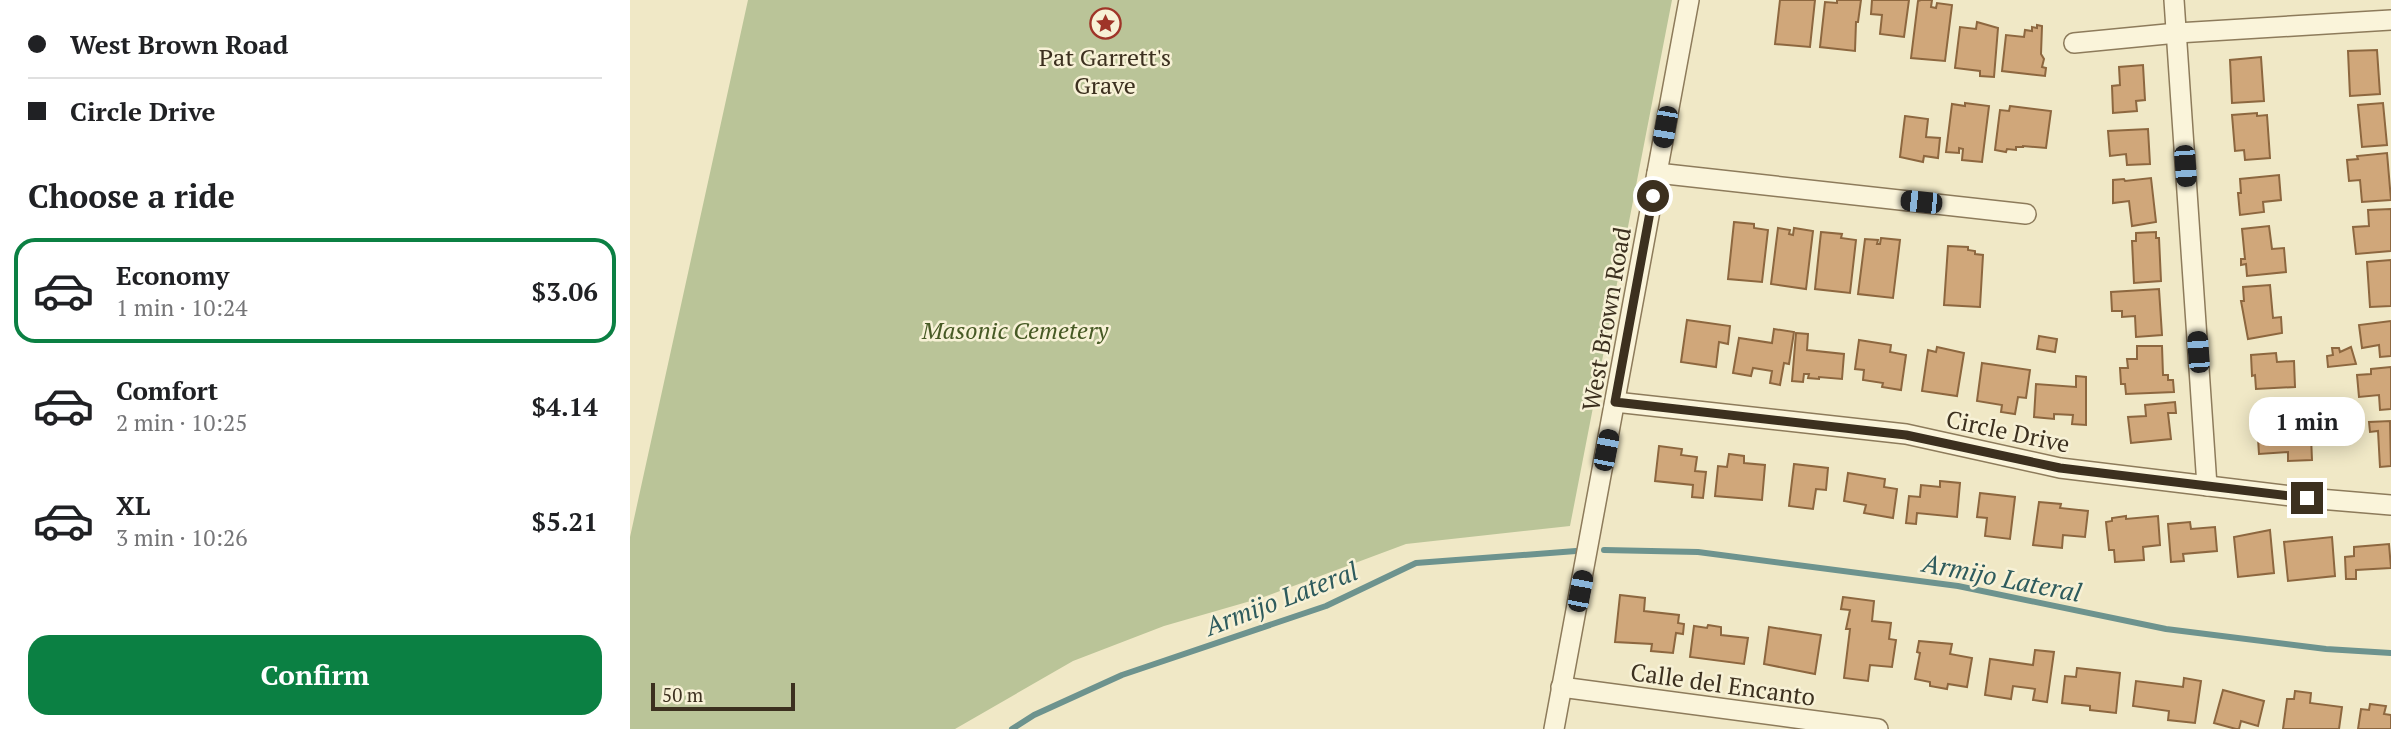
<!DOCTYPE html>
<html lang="en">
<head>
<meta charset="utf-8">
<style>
	:root { --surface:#fff; --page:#f6f6f6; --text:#202124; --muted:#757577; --line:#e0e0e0; --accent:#0b8043 }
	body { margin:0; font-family:"PT Serif",serif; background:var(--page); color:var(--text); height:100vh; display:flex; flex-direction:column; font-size:26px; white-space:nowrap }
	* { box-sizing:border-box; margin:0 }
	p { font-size:23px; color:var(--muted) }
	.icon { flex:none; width:38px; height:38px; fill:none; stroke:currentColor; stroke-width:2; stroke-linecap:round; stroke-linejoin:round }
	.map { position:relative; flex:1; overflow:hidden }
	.sheet { display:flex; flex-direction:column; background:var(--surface); width:630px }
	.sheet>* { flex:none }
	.hud { display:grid; align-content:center; height:154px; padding:0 28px; background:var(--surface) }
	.scale { position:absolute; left:21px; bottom:18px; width:144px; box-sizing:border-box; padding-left:7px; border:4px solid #3c301f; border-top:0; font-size:19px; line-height:24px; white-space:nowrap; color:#3c301f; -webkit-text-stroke:5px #f7f1d6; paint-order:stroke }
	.end { position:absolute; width:32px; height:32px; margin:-16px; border:9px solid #3c301f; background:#fff; box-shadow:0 0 0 4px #fff }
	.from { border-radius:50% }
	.bubble { position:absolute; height:49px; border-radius:21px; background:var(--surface); box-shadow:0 4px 18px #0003; font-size:23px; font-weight:800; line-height:49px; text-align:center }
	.car { position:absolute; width:21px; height:42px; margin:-21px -10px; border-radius:9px; box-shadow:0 0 5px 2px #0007; background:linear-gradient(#222 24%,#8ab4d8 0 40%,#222 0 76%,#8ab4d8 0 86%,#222 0) }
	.hud b { display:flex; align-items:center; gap:24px; height:66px; font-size:26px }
	.hud b+b { border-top:2px solid var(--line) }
	.hud i { width:18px; height:18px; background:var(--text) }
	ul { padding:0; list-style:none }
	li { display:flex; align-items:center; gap:21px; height:105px; margin:0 14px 10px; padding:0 14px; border:4px solid transparent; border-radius:21px }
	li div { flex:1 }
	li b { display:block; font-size:26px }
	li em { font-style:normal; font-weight:800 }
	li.selected { border-color:var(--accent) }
	li>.icon { width:63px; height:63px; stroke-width:1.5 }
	h2 { padding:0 28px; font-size:32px; line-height:84px }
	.primary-button { display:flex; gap:14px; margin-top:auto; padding:14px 28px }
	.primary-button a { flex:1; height:80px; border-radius:21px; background:var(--accent); color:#fff; font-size:28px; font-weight:800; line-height:80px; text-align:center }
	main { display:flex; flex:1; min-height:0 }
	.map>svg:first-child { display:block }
</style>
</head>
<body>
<main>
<section class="sheet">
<div class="hud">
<b><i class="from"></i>West Brown Road</b>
<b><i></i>Circle Drive</b>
</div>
<h2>Choose a ride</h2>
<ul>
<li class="selected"><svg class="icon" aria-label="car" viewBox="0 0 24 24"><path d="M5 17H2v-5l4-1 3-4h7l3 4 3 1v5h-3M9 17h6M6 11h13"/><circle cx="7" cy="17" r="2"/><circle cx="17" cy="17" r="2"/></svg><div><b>Economy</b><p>1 min · 10:24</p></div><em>$3.06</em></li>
<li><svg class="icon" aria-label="car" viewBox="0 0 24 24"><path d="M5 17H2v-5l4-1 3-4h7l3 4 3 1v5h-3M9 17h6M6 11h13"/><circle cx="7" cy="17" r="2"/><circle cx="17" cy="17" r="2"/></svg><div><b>Comfort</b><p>2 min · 10:25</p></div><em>$4.14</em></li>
<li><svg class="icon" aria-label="car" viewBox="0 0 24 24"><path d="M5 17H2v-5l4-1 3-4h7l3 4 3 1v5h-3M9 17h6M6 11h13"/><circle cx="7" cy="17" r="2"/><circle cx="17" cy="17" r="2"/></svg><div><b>XL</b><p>3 min · 10:26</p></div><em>$5.21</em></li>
</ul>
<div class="primary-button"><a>Confirm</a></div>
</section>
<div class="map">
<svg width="1761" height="729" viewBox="0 0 1761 729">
	<rect width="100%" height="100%" fill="#f0e8c6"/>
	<polygon fill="#bac498" points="118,0 1042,0 940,526 776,544 631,598 534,626 443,661 325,729 0,729 0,537"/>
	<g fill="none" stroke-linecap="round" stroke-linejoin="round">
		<g stroke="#6d938e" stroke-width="6">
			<polyline points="974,550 1068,552 1328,586 1536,629 1696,649 1761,653"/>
			<polyline points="382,729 404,715 492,675 696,606 786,563 946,551"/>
		</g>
	</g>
	<g fill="#d0a77a" stroke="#8d673f" stroke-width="2">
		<polygon points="1150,0 1185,0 1180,47 1145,44"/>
		<polygon points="1207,0 1231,0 1228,22 1226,22 1225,51 1190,47 1195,2 1207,3"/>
		<polygon points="1242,0 1279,0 1274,37 1250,34 1252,15 1241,14"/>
		<polygon points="1291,0 1302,0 1301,7 1306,8 1307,3 1322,5 1315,61 1281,58 1288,1"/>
		<polygon points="1347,22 1368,28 1364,77 1350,76 1350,71 1325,68 1330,27 1346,29"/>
		<polygon points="1407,25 1412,26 1411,54 1414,59 1412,67 1416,68 1415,76 1372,71 1376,35 1394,37 1395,30 1402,31 1402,27 1407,28"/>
		<polygon points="1747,50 1750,94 1720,96 1718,51"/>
		<polygon points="1631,57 1634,101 1602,103 1600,60"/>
		<polygon points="1513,65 1515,100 1506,101 1507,111 1483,113 1482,86 1490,85 1489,67"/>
		<polygon points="1335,103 1359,106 1352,162 1332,160 1333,149 1329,148 1329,153 1316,152 1322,104 1335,106"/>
		<polygon points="1753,103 1757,145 1732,147 1728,105"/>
		<polygon points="1380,106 1421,111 1416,148 1393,146 1393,147 1386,147 1386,150 1377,149 1376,152 1365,150 1370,110 1379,111"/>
		<polygon points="1627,113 1627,116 1637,115 1640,158 1615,160 1614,150 1605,151 1602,115"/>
		<polygon points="1275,116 1298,119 1296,137 1310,138 1308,158 1294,156 1293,162 1270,157"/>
		<polygon points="1518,129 1520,164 1497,165 1496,154 1480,156 1478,131"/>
		<polygon points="1757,153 1761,200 1732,202 1730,180 1719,181 1717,160 1728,159 1727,156"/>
		<polygon points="1649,175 1651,200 1633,202 1634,212 1610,215 1608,193 1611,193 1610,179"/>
		<polygon points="1521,178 1526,222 1502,226 1499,201 1483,203 1483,180 1494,179 1495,181"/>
		<polygon points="1761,209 1761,251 1726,254 1723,227 1739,226 1738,210"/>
		<polygon points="1104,222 1124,224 1124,228 1138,230 1132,282 1098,279"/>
		<polygon points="1639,226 1642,249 1654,248 1656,272 1617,276 1616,264 1611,265 1611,259 1615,259 1612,229"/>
		<polygon points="1148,228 1160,230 1159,234 1163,235 1164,228 1183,231 1176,289 1141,284"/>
		<polygon points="1191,232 1212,234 1211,238 1226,240 1220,293 1185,289"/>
		<polygon points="1526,232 1526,238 1529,238 1531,281 1504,283 1502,241 1506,241 1506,233"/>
		<polygon points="1251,238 1270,240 1263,298 1228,294 1235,239 1248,240 1247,244 1250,244"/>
		<polygon points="1318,246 1338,247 1338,250 1345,251 1345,254 1353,255 1350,307 1314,305"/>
		<polygon points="1761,260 1761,306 1740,307 1737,262"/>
		<polygon points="1640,285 1643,318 1651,317 1652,333 1618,339 1611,301 1614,301 1613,287"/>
		<polygon points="1529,289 1532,335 1506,337 1505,316 1492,317 1492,311 1482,311 1481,292"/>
		<polygon points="1057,320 1100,326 1098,344 1089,342 1086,367 1051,362"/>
		<polygon points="1761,321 1761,356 1750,357 1749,345 1732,348 1729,325"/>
		<polygon points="1144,329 1164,332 1159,364 1154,363 1150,385 1140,383 1142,371 1123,368 1121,376 1103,373 1109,338 1142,343"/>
		<polygon points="1166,333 1178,334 1177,350 1214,354 1212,379 1189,377 1189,379 1178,378 1179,374 1174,374 1173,382 1162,381"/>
		<polygon points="1409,336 1427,339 1425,352 1407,349"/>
		<polygon points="1229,340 1261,345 1260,352 1276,355 1271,390 1252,387 1253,383 1233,380 1234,370 1225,369"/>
		<polygon points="1507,346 1532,346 1533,375 1538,375 1538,380 1543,380 1544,392 1496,394 1495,384 1491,384 1490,368 1498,368 1497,359 1507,359"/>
		<polygon points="1307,347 1334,353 1327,396 1292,391 1298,350 1306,352"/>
		<polygon points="1721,347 1726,364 1698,367 1697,356 1703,355 1702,348 1709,348 1710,352"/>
		<polygon points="1646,353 1647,362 1664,361 1665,387 1626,389 1625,375 1622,376 1621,355"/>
		<polygon points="1352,363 1400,370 1396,398 1388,397 1385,414 1371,412 1372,405 1347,401"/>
		<polygon points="1761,367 1761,409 1750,410 1749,395 1729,397 1727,375 1741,374 1741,369"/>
		<polygon points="1446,376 1456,377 1456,425 1442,424 1443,415 1424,414 1424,419 1404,417 1406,384 1446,387"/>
		<polygon points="1545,402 1546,413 1538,413 1541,439 1501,443 1498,417 1516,416 1515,405"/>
		<polygon points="1654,406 1656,438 1681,436 1682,460 1658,461 1658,452 1629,454 1626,408"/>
		<polygon points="1760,421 1761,466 1750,467 1748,431 1740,432 1739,422"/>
		<polygon points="1029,446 1052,449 1051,455 1067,457 1065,471 1076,472 1073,498 1062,497 1063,485 1025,481"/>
		<polygon points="1099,454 1114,456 1114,463 1135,465 1132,500 1085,496 1088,466 1097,467"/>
		<polygon points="1164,464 1198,468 1196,490 1186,489 1183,509 1159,506"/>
		<polygon points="1218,473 1255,479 1254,487 1267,489 1263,518 1234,513 1236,505 1214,501"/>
		<polygon points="1310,481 1330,483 1327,517 1287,513 1286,524 1276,523 1279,496 1290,497 1291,485 1310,487"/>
		<polygon points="1350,493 1385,497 1380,539 1355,536 1357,518 1347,517"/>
		<polygon points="1409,502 1431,504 1430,508 1458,511 1455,537 1433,535 1432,548 1403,545"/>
		<polygon points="1496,516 1496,519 1528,516 1530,545 1513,547 1514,560 1485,562 1484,550 1479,550 1476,522 1482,521 1482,518"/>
		<polygon points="1560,522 1561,529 1585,527 1587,551 1553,554 1554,561 1541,562 1538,524"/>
		<polygon points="1640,530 1644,573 1608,577 1604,537"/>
		<polygon points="1702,537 1705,576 1658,581 1654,542"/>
		<polygon points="1759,544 1761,568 1726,570 1726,579 1716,579 1715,557 1724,556 1724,547"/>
		<polygon points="990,595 1015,598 1014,611 1049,615 1048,623 1054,624 1053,634 1046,633 1043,653 1021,651 1022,644 985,642"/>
		<polygon points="1213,597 1244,601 1242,621 1261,623 1259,639 1266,640 1262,667 1240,665 1238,681 1214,678 1220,629 1216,629 1220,610 1211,609"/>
		<polygon points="1078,625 1091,627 1091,635 1118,638 1114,664 1060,657 1064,626 1077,628"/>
		<polygon points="1139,627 1191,635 1185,674 1134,664"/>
		<polygon points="1289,641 1322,644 1320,654 1342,658 1337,687 1318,684 1317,689 1300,686 1300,682 1285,679 1290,653 1287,652"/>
		<polygon points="1405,650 1424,652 1417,702 1403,700 1405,689 1383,686 1381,699 1355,695 1360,659 1403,665"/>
		<polygon points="1447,668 1490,673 1486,713 1460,710 1460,706 1432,703 1435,676 1446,677"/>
		<polygon points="1554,678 1571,681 1565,723 1538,720 1539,711 1503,706 1506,681 1553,687"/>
		<polygon points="1593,690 1634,701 1628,726 1611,721 1609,729 1606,729 1584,723"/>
		<polygon points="1665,691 1681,693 1680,703 1712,707 1709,729 1653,729 1657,699 1664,699"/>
		<polygon points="1740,704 1756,706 1754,714 1761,715 1761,729 1728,729 1731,709 1739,710"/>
	</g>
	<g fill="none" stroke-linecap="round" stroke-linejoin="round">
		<defs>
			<g id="minor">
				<polyline points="1544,0 1577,486"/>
				<polyline points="1444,43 1547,33 1761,20"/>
				<polyline points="1027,173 1396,214"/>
				<polyline points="985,402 1276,434 1430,468 1677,498 1761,505"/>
				<polyline points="931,687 1248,729"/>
				<polyline points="924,729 1059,0"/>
			</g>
		</defs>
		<use href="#minor" stroke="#8d7b5b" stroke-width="22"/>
		<use href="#minor" stroke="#faf4da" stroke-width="19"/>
	</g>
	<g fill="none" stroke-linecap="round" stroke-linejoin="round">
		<polyline stroke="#3c301f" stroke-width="9" points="1023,196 985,402 1276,435 1430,468 1677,498"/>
	</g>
	<defs>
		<symbol id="sight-ring" viewBox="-11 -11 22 22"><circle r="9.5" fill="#f7f1d6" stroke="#9f3428" stroke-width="1.5"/><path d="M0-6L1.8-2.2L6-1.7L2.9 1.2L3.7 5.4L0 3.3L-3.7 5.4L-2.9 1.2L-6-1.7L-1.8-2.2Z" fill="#9f3428"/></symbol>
	</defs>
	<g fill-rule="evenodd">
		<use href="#sight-ring" x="458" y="6" width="35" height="35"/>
	</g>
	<g text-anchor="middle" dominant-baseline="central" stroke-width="5" stroke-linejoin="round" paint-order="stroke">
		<g font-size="24" fill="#3c301f" stroke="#f7f1d6">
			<text x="475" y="57">Pat Garrett's<tspan x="475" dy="28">Grave</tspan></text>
		</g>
		<g font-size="24" fill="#3c301f" stroke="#f7f1d6">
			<text transform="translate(976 319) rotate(-80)">West Brown Road</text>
			<text transform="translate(1378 431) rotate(12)">Circle Drive</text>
			<text transform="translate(1093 684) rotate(8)">Calle del Encanto</text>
		</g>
		<g font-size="24" font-style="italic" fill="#475a25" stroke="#f7f1d6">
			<text x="385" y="330">Masonic Cemetery</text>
		</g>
		<g font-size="26" font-style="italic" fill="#2e5b5d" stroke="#f7f1d6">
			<text transform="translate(1372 577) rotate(11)">Armijo Lateral</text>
			<text transform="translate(651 598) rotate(-21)">Armijo Lateral</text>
		</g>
	</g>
</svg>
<div class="scale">50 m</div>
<i class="end from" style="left:1023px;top:196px"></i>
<i class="end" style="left:1677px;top:498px"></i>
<div class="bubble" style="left:1619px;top:397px;width:116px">1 min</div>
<i class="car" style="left:1035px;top:127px;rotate:190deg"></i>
<i class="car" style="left:1555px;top:166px;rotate:176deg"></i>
<i class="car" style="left:1291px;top:202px;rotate:276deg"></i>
<i class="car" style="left:1568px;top:352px;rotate:356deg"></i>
<i class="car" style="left:976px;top:450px;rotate:11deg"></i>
<i class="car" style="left:950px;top:591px;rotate:11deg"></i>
</div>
</main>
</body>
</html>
